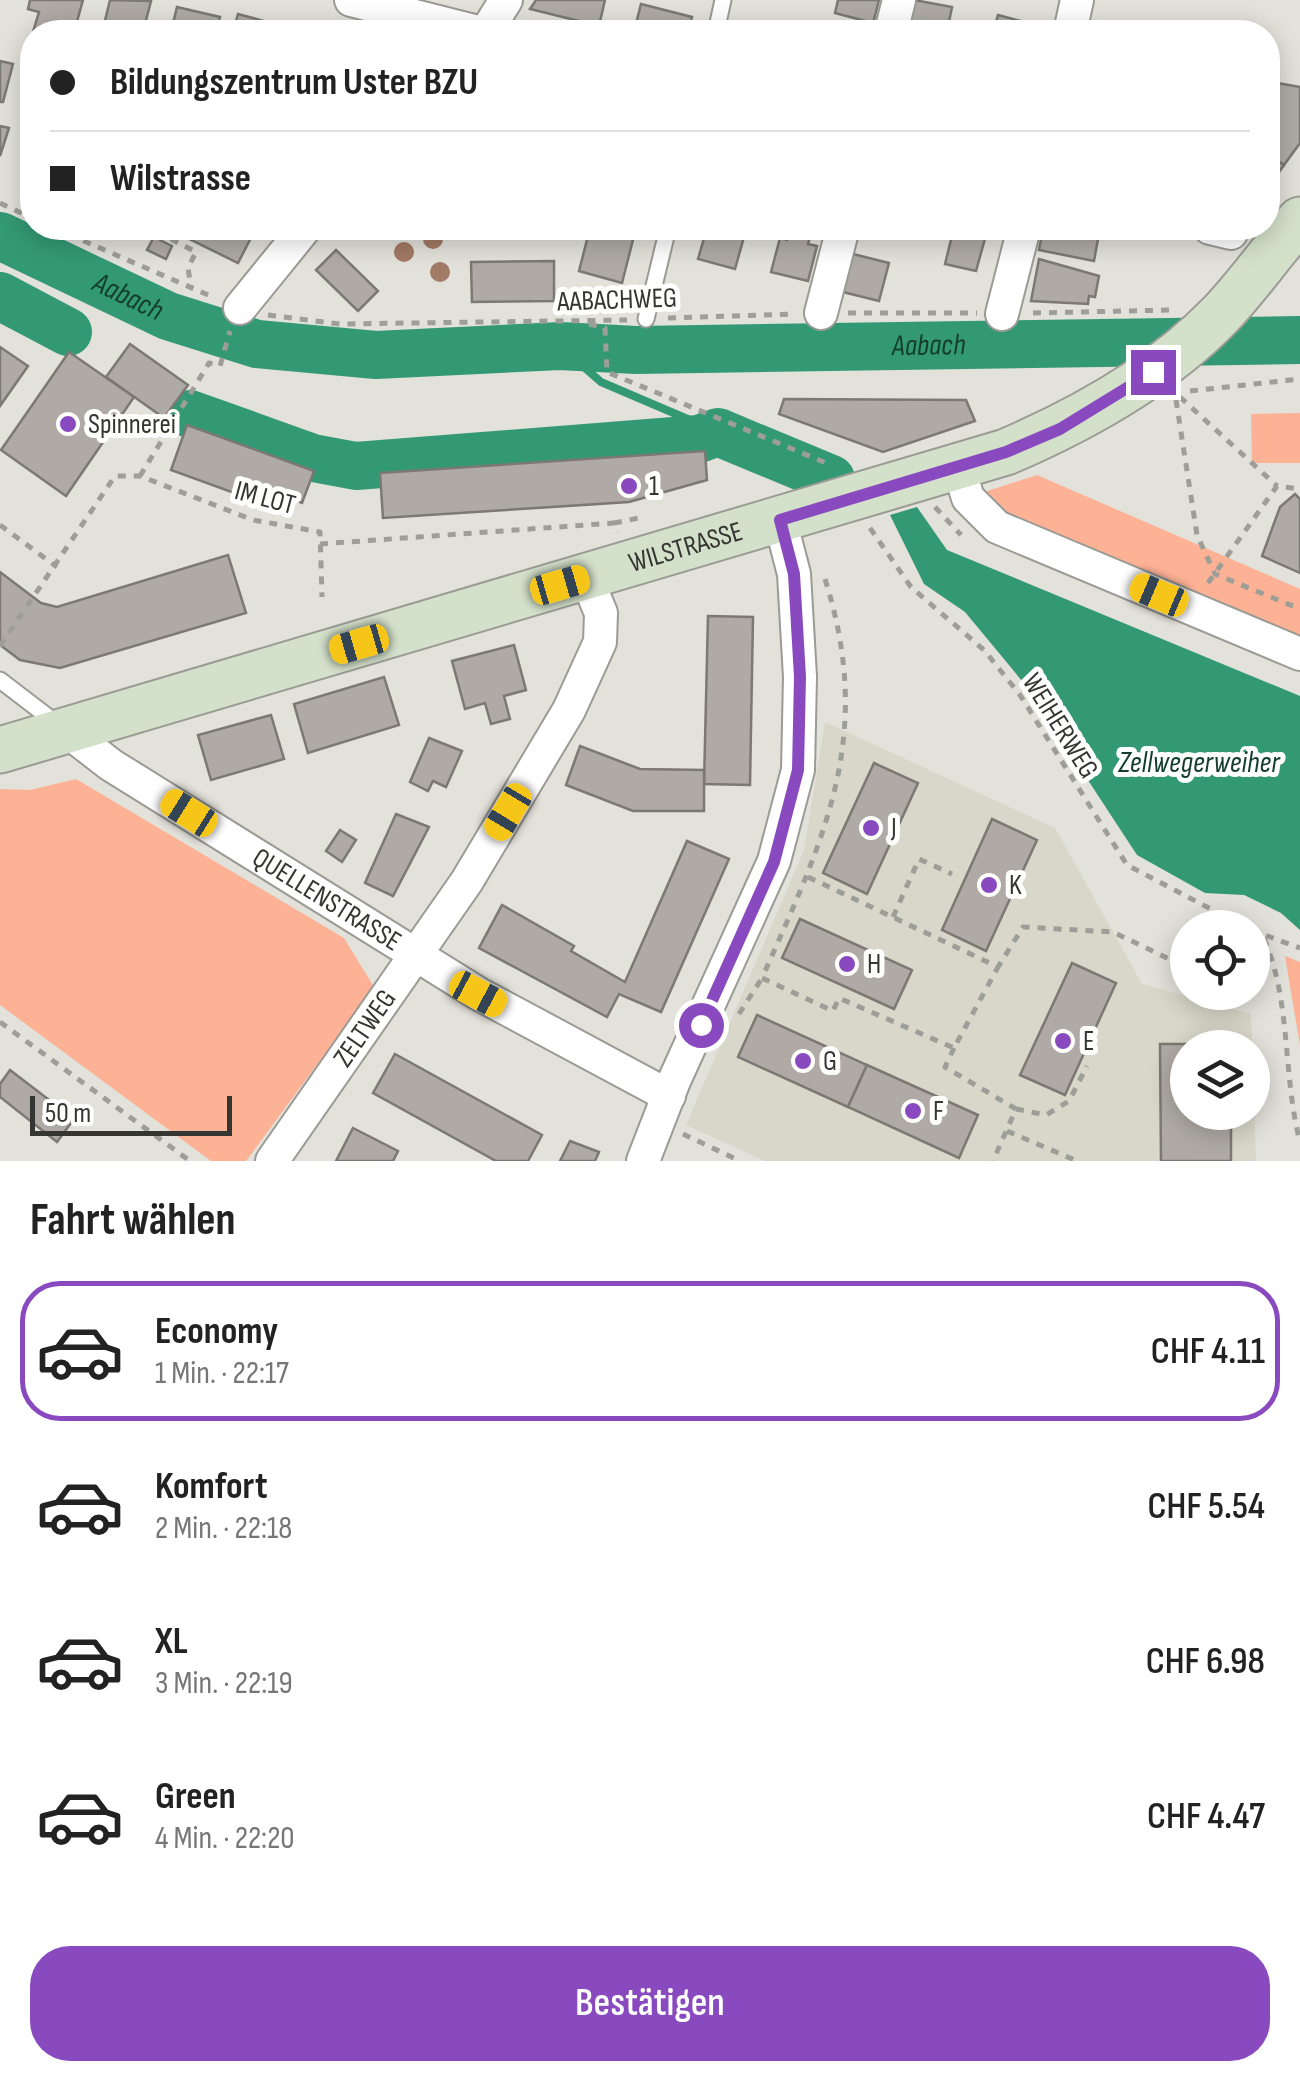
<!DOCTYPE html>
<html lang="de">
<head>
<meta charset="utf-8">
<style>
	:root { --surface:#fff; --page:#f6f6f6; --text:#222; --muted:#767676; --line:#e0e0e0; --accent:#8a4abf }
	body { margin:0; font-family:"Sofia Sans Condensed",sans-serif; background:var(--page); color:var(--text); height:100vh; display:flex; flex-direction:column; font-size:38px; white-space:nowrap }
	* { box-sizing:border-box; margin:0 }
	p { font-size:32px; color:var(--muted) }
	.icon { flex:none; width:55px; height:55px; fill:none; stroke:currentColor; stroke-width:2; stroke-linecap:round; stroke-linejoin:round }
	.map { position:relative; height:1161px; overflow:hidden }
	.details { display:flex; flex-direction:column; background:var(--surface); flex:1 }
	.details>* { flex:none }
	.top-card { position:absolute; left:20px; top:20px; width:1260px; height:220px; border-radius:40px; box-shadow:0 5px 25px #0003; display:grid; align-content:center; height:220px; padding:0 30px; background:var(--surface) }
	.fabs { position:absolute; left:1170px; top:910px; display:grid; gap:20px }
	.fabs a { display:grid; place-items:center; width:100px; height:100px; border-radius:50%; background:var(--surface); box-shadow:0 5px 25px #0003; font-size:50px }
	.scale { position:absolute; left:30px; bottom:25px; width:202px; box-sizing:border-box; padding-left:10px; border:5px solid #353532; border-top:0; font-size:28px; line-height:35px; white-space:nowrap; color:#353532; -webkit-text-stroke:8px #fffffe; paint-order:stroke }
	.end { position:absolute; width:45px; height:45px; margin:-22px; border:12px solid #8a4abf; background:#fff; box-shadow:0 0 0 5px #fff }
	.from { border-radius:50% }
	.car { position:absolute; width:30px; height:60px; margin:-30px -15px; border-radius:12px; box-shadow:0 0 8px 2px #0007; background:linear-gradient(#f5c518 24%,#345 0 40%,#f5c518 0 76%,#345 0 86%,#f5c518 0) }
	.top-card b { display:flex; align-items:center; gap:35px; height:95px; font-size:38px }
	.top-card b+b { border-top:2px solid var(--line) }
	.top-card i { width:25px; height:25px; background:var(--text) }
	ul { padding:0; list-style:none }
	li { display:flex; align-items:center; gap:30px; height:140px; margin:0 20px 15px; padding:0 10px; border:5px solid transparent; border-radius:40px }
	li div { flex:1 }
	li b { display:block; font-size:38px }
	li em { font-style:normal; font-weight:600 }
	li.selected { border-color:var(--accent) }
	li>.icon { width:90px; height:90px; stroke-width:1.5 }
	h2 { padding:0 30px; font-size:45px; line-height:120px }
	.button { display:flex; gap:20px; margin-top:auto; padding:20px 30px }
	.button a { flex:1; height:115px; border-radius:40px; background:var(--accent); color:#fff; font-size:40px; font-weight:600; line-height:115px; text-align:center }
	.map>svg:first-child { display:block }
</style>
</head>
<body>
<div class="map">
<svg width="1300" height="1161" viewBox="0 0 1300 1161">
	<rect width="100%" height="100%" fill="#e2e1da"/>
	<path fill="#d8d7c9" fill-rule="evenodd" d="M 825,722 L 1055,828 L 1142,984 L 1251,1014 L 1256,1161 L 765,1161 L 686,1125 L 804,850 ZM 1188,1048 L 1252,1048 L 1252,1112 L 1188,1112 Z"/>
	<g fill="#fdb195">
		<polygon points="1300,413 1300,463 1252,463 1251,414"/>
		<polygon points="1037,475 1300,589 1300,641 1019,523 981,493"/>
		<polygon points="76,779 344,938 374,987 246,1161 211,1161 0,1005 0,789 30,790"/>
		<polygon points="1285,956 1300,962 1300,1045"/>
	</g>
	<polygon fill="#339975" points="917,507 947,550 1300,696 1300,930 1281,913 1244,895 1205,893 1137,855 1027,687 965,612 924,584 890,515"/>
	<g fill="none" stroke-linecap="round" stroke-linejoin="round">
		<polyline stroke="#339975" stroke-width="8" points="560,346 601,382 718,432"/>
		<g stroke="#339975" stroke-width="48">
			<path id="s1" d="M 0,236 L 168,316 L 257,344 L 376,355 L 560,346 L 636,350 L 1300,340"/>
			<polyline points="0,296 68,332"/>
			<polyline points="190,414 313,458 356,466 699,439 718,432 831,479"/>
		</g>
	</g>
	<g fill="#afaaa5" stroke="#7c7873" stroke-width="2.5">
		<polygon points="30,0 83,0 74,32 33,32 39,12 28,9"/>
		<polygon points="110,0 151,1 143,32 103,29"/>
		<polygon points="536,0 605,0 599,26 530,9"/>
		<polygon points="838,0 879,0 873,23 835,13"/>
		<polygon points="914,0 952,7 947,32 908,32"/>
		<polygon points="641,4 692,17 688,32 634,32"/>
		<polygon points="177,7 220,17 216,32 171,32"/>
		<polygon points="238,14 282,26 280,32 233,32"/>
		<polygon points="998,15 1044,27 1043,32 993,32"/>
		<polygon points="0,61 13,64 3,102 0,102"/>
		<polygon points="1272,82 1300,87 1300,143 1284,165 1268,155 1268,88"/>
		<polygon points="0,126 9,128 0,156"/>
		<polygon points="1268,155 1284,165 1268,187"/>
		<polygon points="175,228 256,228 238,263 173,231"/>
		<polygon points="590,228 636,228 622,283 579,271"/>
		<polygon points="707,228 746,230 735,269 698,259"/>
		<polygon points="790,228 812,230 808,244 817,246 808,281 771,272 780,238 787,240"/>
		<polygon points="954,228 986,235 976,271 945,264"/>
		<polygon points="956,228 998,228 996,237"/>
		<polygon points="1043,228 1100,228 1094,261 1039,250"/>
		<polygon points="154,237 172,246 166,259 147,250"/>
		<polygon points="336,250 378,291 358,311 316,270"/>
		<polygon points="853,254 889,263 879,301 843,292"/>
		<polygon points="1039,259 1099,276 1095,297 1089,296 1088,304 1031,301"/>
		<polygon points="554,261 554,301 472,302 471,262"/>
		<polygon points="130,344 188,385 164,418 106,377"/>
		<polygon points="0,347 28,366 0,406"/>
		<polygon points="69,352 134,397 66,496 1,450"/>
		<polygon points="784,399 966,400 975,421 883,452 779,414"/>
		<polygon points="187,425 314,471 302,503 266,489 263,499 250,494 248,498 171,470"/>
		<polygon points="705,451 707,480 629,502 383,518 380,473"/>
		<polygon points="1295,494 1300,499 1300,573 1262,556 1280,507"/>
		<polygon points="228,555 246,613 60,668 20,660 0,645 0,572 41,603 57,607"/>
		<polygon points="708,616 753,617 750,785 704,784"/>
		<polygon points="514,645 526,690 504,696 510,719 491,724 485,703 465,709 452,661"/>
		<polygon points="384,677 399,725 308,753 294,704"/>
		<polygon points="271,715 284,759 211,780 198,735"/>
		<polygon points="429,738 462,751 446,787 433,781 428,791 410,782"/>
		<polygon points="580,746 640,769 704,770 704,811 633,811 566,785"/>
		<polygon points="874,763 918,783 867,894 823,873"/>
		<polygon points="396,814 429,827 393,896 365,883"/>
		<polygon points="992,819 1037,840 986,951 942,930"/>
		<polygon points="340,830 356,840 342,862 326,851"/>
		<polygon points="687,841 729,859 661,1012 619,994 607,1017 479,948 502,905 574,946 571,951 625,982"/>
		<polygon points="800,919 912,970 894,1009 782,958"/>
		<polygon points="1072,963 1116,983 1065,1095 1020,1075"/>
		<polygon points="757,1015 867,1065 848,1107 738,1057"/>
		<polygon points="1160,1044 1231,1044 1231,1048 1188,1048 1188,1112 1231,1112 1231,1161 1161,1161"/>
		<polygon points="395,1054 542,1135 528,1161 496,1161 373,1093"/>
		<polygon points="867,1065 978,1115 959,1158 848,1107"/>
		<polygon points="10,1070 74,1119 57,1142 0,1097 0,1084"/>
		<polygon points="353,1128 398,1151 393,1161 336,1161"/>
		<polygon points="570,1141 599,1152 595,1161 560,1161"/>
	</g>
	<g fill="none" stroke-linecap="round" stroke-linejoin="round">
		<defs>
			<g id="lane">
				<polyline points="716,32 723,0"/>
				<polyline points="646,319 668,228"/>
				<polyline points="0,680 60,726"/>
			</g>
			<g id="street">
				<polyline points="351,0 478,32"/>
				<polyline points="486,32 506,0"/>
				<polyline points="891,32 899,0"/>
				<polyline points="1070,32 1077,0"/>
				<polyline points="1210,228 1231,233"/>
				<polyline points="240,308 305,228"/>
				<polyline points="821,313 843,228"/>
				<polyline points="1002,314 1024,228"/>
				<polyline points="959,469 968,498 997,527 1300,654"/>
				<path id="s2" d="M 67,731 L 111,765 L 479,994 L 669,1096"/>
				<path id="s3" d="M 272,1161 L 467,881 L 569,710 L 600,642 L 601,613 L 586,577"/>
				<polyline points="643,1161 674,1081 774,861 798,770 800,677 794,574 780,520"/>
			</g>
			<g id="secondary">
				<path id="s4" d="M 0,750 L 1006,452 C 1083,419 1162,375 1220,315 C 1249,285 1272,250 1300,220"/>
			</g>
		</defs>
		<use href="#lane" stroke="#9b9b95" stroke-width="19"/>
		<use href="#street" stroke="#9b9b95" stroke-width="36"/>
		<use href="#secondary" stroke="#9b9b95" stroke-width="49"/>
		<g stroke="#9e9e98" stroke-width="5" stroke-dasharray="8 8" stroke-linecap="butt">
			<polyline points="0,203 32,218"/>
			<polyline points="54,228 215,298"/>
			<polyline points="161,228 163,235 196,252 188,268 191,287"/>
			<polyline points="848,313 977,313"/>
			<polyline points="1033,313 1172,310"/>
			<polyline points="268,315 340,324 627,320"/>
			<polyline points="668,318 792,314"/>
			<polyline points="589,324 605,328 607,372 831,465"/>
			<polyline points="1190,391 1300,379"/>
			<polyline points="1180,397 1277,486"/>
			<polyline points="1176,400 1197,535 1215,574 1300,609"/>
			<polyline points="140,476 209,363 220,366 230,331"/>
			<polyline points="935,507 961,535"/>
			<polyline points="614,523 639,518"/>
			<polyline points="0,525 57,567"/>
			<polyline points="870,528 911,587 985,651 1020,695 1127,865 1247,928"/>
			<polyline points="320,544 614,523 617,532"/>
			<path d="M 825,579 C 875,737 825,836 762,978 L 833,1011 L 839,998 L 954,1048 L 998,967"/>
			<polyline points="1208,583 1277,486 1300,489"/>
			<polyline points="0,646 115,476 140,476 253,520 320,532 322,597"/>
			<polyline points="808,877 998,967 1023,927 1113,932 1188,968"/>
			<polyline points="893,917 919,859 952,874"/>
			<path d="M 1252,930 L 1262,934 C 1292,999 1282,1073 1300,1142"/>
			<polyline points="1252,940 1262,934 1300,948"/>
			<polyline points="739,1014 762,978"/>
			<polyline points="0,1022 190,1161"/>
			<polyline points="954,1048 945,1067 1016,1109 993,1161"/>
			<polyline points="1016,1109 1046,1115 1069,1101 1087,1066"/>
			<polyline points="1007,1131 1077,1161"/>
			<polyline points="683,1134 740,1161"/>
		</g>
		<use href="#lane" stroke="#fff" stroke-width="15"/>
		<use href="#street" stroke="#fff" stroke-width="32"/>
		<use href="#secondary" stroke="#d3e0ca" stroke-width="45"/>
	</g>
	<g fill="#a37a65">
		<circle cx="433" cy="239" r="10"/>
		<circle cx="404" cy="252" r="10"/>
		<circle cx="440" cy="272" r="10"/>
	</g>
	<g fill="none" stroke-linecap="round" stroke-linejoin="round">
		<polyline stroke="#8a4abf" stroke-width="12" points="701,1025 774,862 798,770 800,677 794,574 780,520 1006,452 1060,429 1153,372"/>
	</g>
	<g fill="#8a4abf" stroke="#fffffe" stroke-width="4">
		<circle cx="68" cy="424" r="10"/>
		<circle cx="629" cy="486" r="10"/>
		<circle cx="871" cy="828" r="10"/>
		<circle cx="989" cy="885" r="10"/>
		<circle cx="847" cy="964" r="10"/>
		<circle cx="1063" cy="1041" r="10"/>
		<circle cx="803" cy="1061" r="10"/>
		<circle cx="913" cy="1111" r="10"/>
	</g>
	<g text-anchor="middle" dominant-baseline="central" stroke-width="10" stroke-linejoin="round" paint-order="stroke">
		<g font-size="28" fill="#353532" stroke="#fffffe">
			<text transform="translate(617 300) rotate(-2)">AABACHWEG</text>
			<text transform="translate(265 498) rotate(15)">IM LOT</text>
			<text stroke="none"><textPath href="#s4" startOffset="715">WILSTRASSE</textPath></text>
			<text transform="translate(1060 726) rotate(58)">WEIHERWEG</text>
			<text stroke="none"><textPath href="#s2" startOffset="310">QUELLENSTRASSE</textPath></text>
			<text stroke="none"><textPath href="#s3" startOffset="162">ZELTWEG</textPath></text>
		</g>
		<g font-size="28" fill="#353532" stroke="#fffffe" text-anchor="start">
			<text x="88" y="424">Spinnerei</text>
			<text x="649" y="486">1</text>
			<text x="891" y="828">J</text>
			<text x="1009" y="885">K</text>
			<text x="867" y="964">H</text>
			<text x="1083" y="1041">E</text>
			<text x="823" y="1061">G</text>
			<text x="933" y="1111">F</text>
		</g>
		<g font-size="30" font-style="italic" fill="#133e2e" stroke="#fffffe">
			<text stroke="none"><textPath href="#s1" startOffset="142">Aabach</textPath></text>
			<text stroke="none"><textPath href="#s1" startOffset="952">Aabach</textPath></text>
			<text x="1199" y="763">Zellwegerweiher</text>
		</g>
	</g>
</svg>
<div class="fabs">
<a><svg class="icon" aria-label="locate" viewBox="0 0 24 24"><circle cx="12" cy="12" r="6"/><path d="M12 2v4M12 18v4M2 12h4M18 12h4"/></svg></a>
<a><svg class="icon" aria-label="layers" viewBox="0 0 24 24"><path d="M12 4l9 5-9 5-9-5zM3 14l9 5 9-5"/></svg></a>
</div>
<div class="scale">50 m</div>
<i class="end from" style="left:701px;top:1025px"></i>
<i class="end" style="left:1153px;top:372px"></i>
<i class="car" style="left:560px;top:585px;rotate:74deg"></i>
<i class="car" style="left:1159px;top:595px;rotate:293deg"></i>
<i class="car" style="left:359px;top:644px;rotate:254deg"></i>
<i class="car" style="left:508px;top:812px;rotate:211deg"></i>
<i class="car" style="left:189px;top:813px;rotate:302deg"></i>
<i class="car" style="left:478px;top:994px;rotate:118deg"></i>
<div class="top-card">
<b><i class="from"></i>Bildungszentrum Uster BZU</b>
<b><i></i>Wilstrasse</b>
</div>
</div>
<section class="details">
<h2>Fahrt wählen</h2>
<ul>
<li class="selected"><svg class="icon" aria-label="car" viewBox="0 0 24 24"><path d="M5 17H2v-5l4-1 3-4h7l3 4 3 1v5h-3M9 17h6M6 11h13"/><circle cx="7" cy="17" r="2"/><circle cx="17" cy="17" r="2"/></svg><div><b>Economy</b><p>1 Min. · 22:17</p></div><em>CHF 4.11</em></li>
<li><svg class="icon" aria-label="car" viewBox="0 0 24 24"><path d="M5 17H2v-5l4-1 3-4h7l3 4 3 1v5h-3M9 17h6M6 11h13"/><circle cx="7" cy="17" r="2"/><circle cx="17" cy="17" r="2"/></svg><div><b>Komfort</b><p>2 Min. · 22:18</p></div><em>CHF 5.54</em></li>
<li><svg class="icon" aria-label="car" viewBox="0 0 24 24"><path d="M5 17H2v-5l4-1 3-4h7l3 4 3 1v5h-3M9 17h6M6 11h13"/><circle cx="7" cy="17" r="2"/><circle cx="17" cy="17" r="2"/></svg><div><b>XL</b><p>3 Min. · 22:19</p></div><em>CHF 6.98</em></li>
<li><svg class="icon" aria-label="car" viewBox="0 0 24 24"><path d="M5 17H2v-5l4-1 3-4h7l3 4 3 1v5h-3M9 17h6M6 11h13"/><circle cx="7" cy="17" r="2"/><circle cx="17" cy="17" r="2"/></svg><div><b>Green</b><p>4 Min. · 22:20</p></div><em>CHF 4.47</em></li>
</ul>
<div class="button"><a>Bestätigen</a></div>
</section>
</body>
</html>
